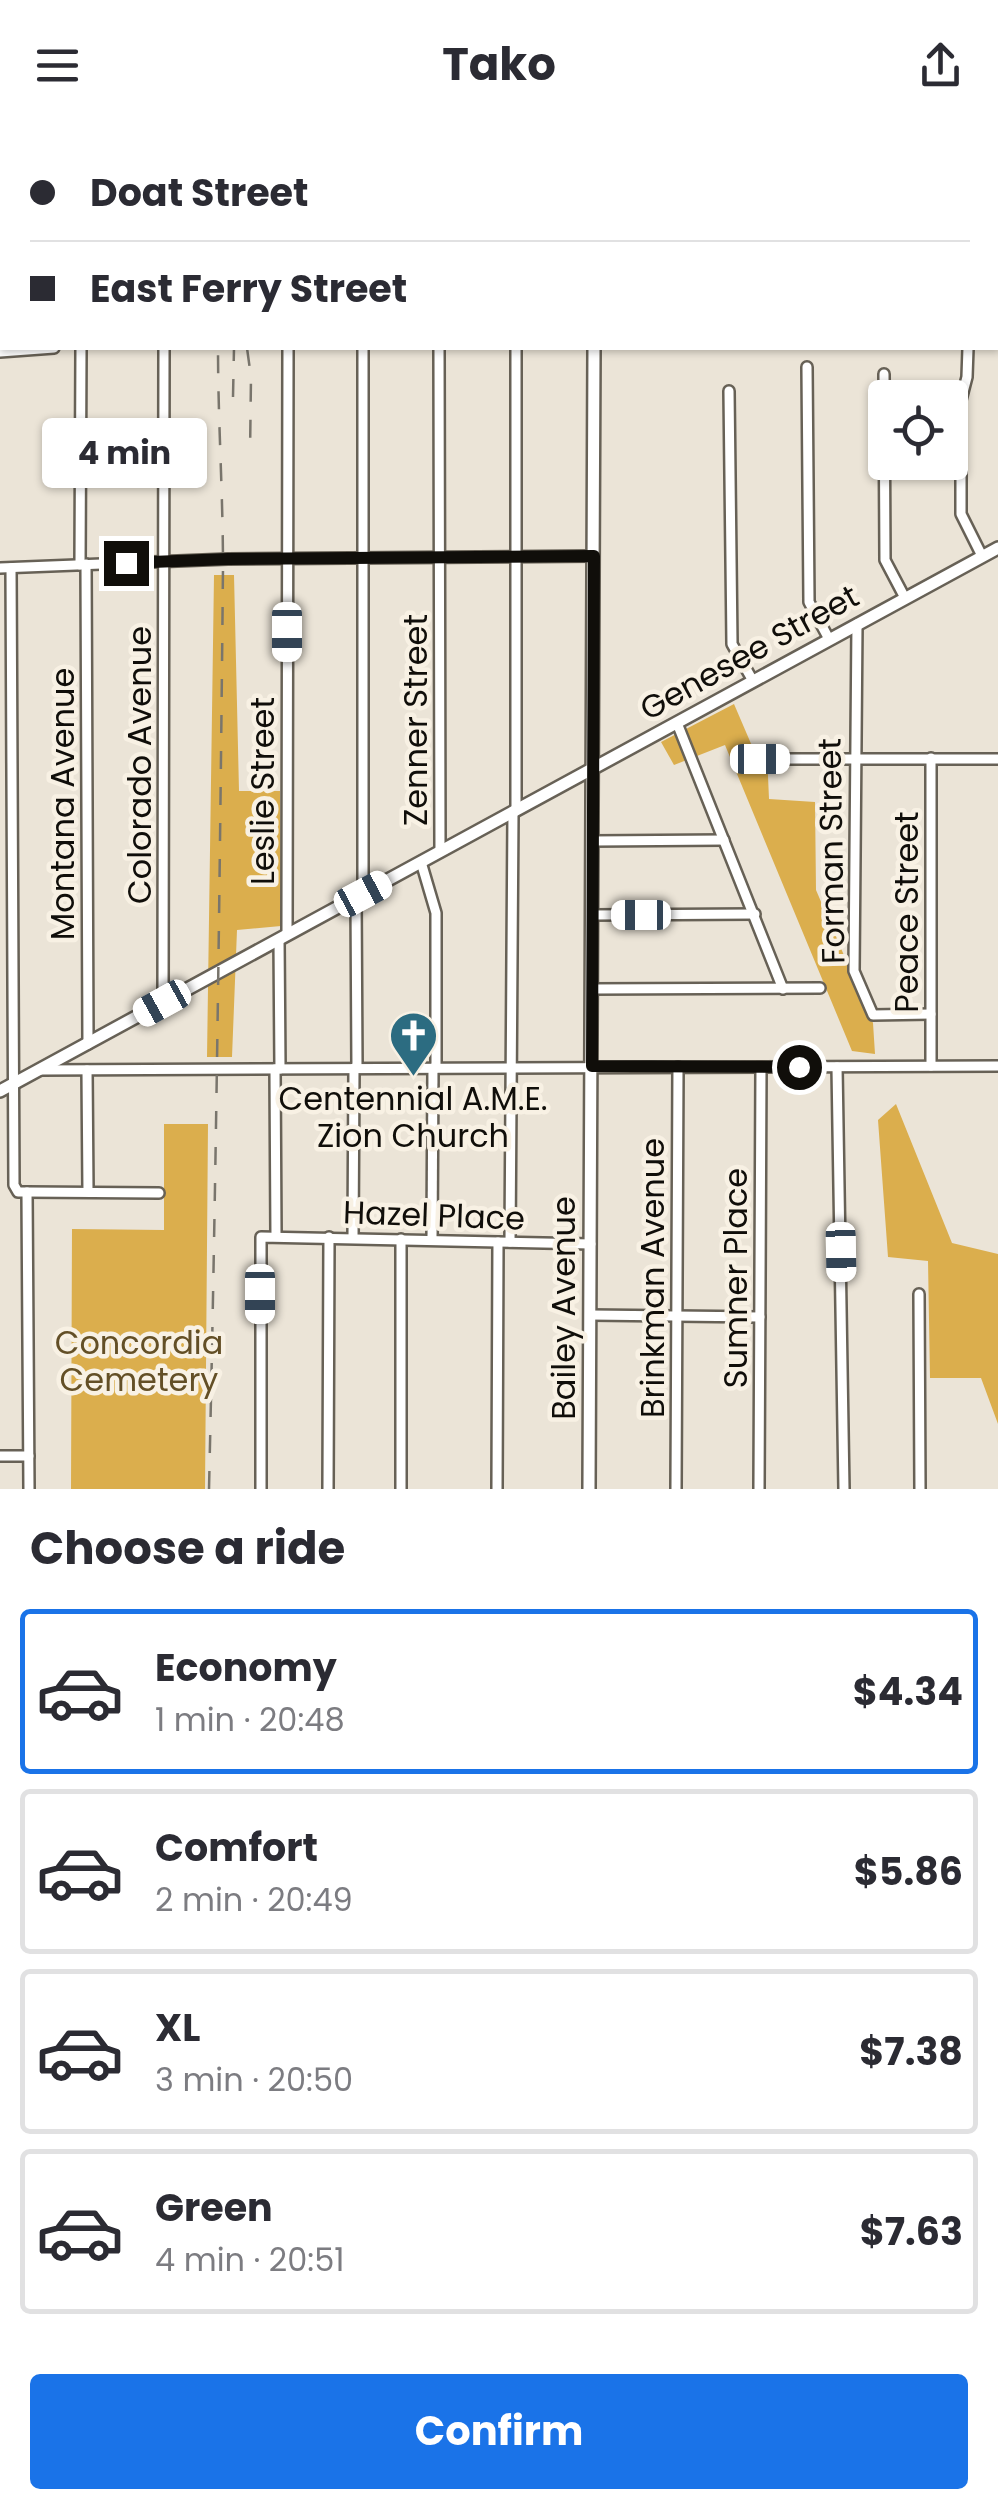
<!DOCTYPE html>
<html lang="en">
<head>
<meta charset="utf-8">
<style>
	:root { --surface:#fff; --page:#f2f2f3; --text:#2b2b33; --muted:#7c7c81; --line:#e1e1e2; --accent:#1a73e8 }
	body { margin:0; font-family:Poppins,sans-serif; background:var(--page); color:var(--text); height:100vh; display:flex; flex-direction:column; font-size:38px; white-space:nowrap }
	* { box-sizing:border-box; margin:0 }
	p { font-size:32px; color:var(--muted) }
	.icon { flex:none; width:55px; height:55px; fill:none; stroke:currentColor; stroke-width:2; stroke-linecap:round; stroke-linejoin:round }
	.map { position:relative; height:1359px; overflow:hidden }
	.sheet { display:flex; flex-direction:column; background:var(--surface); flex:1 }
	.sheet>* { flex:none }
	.top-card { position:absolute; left:0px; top:0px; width:1000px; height:220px; box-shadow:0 2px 8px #0004; display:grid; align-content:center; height:220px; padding:0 30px; background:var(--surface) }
	.controls { position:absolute; left:868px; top:250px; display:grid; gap:20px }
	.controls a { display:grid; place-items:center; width:100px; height:100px; border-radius:10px; background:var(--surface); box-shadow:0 2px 8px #0004; font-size:50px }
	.end { position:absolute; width:45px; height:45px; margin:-22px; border:12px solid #100e0a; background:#fff; box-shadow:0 0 0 5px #fff }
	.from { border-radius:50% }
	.bubble { position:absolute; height:70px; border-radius:10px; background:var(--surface); box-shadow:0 2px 8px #0004; font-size:32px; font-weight:700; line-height:70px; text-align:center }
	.car { position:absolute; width:30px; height:60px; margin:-30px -15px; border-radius:12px; box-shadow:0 0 8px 2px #0007; background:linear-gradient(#fff 24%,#345 0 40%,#fff 0 76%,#345 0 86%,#fff 0) }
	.top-card b { display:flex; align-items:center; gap:35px; height:95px; font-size:38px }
	.top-card b+b { border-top:2px solid var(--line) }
	.top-card i { width:25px; height:25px; background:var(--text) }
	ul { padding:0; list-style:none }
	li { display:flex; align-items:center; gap:30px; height:165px; margin:0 20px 15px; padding:0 10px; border:5px solid var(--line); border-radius:10px }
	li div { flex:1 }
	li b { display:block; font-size:38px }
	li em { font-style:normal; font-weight:700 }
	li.current { border-color:var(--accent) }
	li>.icon { width:90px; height:90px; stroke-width:1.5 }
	h2 { padding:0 30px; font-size:45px; line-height:120px }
	.button { display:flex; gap:20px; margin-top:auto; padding:20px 30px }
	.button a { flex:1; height:115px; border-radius:10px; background:var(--accent); color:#fff; font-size:40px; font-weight:700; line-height:115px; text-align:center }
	header { display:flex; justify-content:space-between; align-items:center; height:130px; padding:0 30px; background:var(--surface); font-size:45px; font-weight:700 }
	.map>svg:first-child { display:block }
</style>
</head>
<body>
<header><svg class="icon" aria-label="menu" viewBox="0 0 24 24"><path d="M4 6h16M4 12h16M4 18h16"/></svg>Tako<svg class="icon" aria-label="share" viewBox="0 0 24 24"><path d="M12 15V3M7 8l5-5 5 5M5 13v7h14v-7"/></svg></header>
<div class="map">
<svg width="998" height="1359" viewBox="0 0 998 1359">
	<rect width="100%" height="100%" fill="#ebe4d7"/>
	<g fill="#dbae4d">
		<polygon points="214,445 234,445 239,661 280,661 281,796 237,800 232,927 207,927"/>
		<polygon points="734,574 755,623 767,623 769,669 815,672 816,760 873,893 875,924 852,921 725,615 674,635 661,612"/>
		<polygon points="896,974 952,1113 998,1124 998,1294 981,1248 930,1248 928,1131 888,1127 878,990"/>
		<polygon points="164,994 208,994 205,1359 71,1359 72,1099 164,1100"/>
	</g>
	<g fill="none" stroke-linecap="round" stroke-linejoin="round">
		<defs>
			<g id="minor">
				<polyline points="833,0 833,2"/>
				<polyline points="679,2 679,0"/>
				<polyline points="754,2 754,0"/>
				<polyline points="901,2 901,0"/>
				<polyline points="973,2 974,0"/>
				<polyline points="439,218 440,722"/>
				<polyline points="968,218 967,247 961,270 961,384 982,426"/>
				<polyline points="0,222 54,218"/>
				<polyline points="807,237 809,472 829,509"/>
				<polyline points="884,244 885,430 905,468"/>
				<polyline points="729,261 732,514 753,551"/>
				<polyline points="86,434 88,914"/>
				<polyline points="80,435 81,218"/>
				<polyline points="0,438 228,429 594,426"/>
				<polyline points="11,438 14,1055 18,1062 27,1062 29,1359"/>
				<polyline points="857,494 854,841 873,885 931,884"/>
				<polyline points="677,593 783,859"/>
				<polyline points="931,628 931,936"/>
				<polyline points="760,629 998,629"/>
				<polyline points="516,680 516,218"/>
				<polyline points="593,711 724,710"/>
				<polyline points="421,732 436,783 436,938"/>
				<polyline points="363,764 363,218"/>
				<polyline points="356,767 357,938"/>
				<polyline points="593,785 755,784"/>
				<polyline points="287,805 288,218"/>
				<polyline points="279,809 280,939"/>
				<polyline points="592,859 820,858"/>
				<polyline points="163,873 164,218"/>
				<polyline points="837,937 844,1359"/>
				<polyline points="275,939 276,1106"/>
				<polyline points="41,940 998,936"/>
				<polyline points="87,940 88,1062"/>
				<polyline points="27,1062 159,1063"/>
				<polyline points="353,1108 354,938"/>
				<polyline points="401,1109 401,1359"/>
				<polyline points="432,1110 433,938"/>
				<polyline points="510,1112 513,682"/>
				<polyline points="919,1164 920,1359"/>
				<polyline points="590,1185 760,1187"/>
				<polyline points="0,1326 29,1326"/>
				<polyline points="261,1359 261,1107 591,1114"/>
				<polyline points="328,1359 329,1107"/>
				<polyline points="497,1359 498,1112"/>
				<polyline points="676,1359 678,937"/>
				<polyline points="759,1359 761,937"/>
			</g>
			<g id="major">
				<polyline points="595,2 595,0"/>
				<polyline points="0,961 998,418"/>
				<polyline points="589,1359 594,218"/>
			</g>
		</defs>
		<use href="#minor" stroke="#676156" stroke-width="14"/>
		<use href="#major" stroke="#676156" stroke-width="16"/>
		<use href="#minor" stroke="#fff" stroke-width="9"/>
		<use href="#major" stroke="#fff" stroke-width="11"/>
		<g stroke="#79756c" stroke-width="2.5" stroke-dasharray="18 18" stroke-linecap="butt">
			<polyline points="170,0 171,2"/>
			<polyline points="201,0 201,2"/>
			<polyline points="218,2 219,0"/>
			<polyline points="234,2 234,0"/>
			<polyline points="247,218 251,247 250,325"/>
			<polyline points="233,267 234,218"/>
			<path d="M 209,1359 C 216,1052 220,744 223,437 C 223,364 218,291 218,218"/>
		</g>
	</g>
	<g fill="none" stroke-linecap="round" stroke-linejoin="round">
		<polyline stroke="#100e0a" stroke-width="12" points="126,433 228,429 594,426 592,936 799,937"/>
	</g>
	<defs>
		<symbol id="church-pin" viewBox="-11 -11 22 30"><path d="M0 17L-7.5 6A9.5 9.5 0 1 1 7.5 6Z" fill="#2c6c81" stroke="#f8f1e4"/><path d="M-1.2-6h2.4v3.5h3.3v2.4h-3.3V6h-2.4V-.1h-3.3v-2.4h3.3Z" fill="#fff"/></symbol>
	</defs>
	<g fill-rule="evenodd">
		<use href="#church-pin" x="386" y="878" width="55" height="75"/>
	</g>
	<g text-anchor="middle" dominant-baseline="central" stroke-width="9" stroke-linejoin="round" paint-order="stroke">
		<g font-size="32" fill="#100e0a" stroke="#f8f1e4">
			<text transform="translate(749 522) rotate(-29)">Genesee Street</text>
			<text transform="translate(415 590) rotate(-90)">Zenner Street</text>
			<text transform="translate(139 635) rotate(-90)">Colorado Avenue</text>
			<text transform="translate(262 661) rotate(-90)">Leslie Street</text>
			<text transform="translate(62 674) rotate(-90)">Montana Avenue</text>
			<text transform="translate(831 721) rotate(-91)">Forman Street</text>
			<text transform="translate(906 782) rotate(-90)">Peace Street</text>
			<text transform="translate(434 1085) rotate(2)">Hazel Place</text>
			<text transform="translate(652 1148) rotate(-90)">Brinkman Avenue</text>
			<text transform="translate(735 1148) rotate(-90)">Sumner Place</text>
			<text transform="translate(563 1178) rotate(-90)">Bailey Avenue</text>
		</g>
		<g font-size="32" fill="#100e0a" stroke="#f8f1e4">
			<text x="413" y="968">Centennial A.M.E.<tspan x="413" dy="37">Zion Church</tspan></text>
		</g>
		<g font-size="32" fill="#634f26" stroke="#f8f1e4">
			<text x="139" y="1212">Concordia<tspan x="139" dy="37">Cemetery</tspan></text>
		</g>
	</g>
</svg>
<div class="controls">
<a><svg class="icon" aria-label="locate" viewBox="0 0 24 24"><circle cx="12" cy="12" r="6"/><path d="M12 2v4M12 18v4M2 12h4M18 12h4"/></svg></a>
</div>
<i class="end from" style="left:799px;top:937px"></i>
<i class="end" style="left:126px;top:433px"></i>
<div class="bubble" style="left:42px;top:288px;width:165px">4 min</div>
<i class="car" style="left:287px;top:502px;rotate:180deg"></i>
<i class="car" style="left:760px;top:629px;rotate:90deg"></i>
<i class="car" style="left:363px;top:764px;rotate:62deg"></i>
<i class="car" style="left:641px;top:785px;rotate:270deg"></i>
<i class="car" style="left:162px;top:873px;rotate:241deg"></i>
<i class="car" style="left:841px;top:1122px;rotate:179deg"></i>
<i class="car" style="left:260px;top:1164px;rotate:180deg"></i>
<div class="top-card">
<b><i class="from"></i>Doat Street</b>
<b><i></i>East Ferry Street</b>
</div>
</div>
<section class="sheet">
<h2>Choose a ride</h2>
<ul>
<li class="current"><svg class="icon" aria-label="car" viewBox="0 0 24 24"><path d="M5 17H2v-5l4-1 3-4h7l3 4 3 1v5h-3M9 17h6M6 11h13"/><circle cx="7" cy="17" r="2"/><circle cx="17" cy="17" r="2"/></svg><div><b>Economy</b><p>1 min · 20:48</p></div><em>$4.34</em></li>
<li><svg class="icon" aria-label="car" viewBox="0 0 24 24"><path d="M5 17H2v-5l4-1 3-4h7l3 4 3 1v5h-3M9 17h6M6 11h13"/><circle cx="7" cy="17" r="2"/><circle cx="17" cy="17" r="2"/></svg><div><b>Comfort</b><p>2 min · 20:49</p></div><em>$5.86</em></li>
<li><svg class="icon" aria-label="car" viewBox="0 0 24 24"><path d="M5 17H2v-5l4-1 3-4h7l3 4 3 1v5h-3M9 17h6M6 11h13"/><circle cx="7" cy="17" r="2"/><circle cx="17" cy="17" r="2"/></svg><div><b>XL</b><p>3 min · 20:50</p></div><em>$7.38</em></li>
<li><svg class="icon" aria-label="car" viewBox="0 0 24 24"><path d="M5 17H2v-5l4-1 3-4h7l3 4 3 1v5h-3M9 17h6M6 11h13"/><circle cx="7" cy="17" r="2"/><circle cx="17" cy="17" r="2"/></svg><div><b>Green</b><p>4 min · 20:51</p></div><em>$7.63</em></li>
</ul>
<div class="button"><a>Confirm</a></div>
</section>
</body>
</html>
